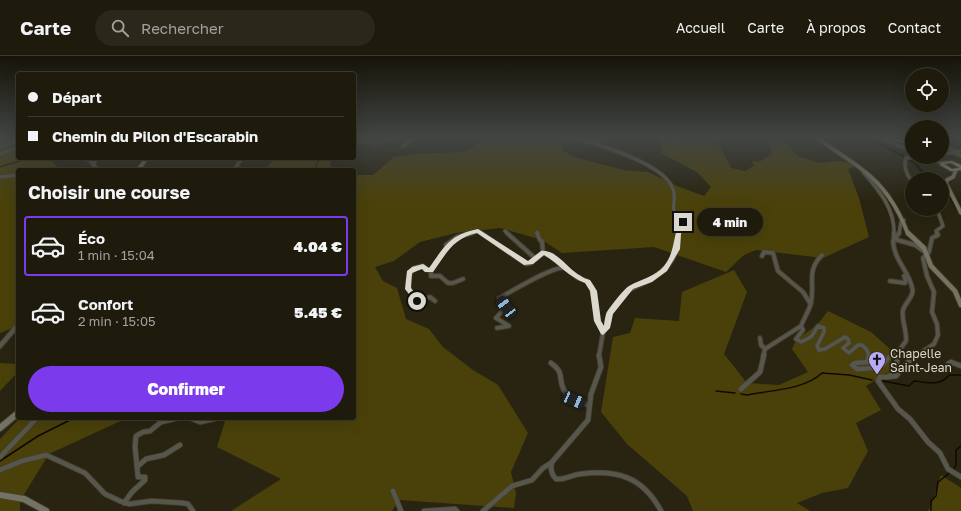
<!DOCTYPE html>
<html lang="fr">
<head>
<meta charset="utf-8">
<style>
	:root { --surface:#1e1b0d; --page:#2b281b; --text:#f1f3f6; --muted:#a1a19d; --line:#3c392e; --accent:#7c3aed }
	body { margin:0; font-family:"Golos Text",sans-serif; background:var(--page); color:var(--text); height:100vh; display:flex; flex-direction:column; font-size:15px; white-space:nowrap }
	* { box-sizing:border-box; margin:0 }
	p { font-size:13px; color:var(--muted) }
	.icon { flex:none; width:22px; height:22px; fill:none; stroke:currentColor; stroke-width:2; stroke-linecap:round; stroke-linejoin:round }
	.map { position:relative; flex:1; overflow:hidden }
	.panel { position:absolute; left:16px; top:112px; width:340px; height:252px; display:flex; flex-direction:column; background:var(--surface); border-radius:4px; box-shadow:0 4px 16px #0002,0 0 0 1px var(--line) }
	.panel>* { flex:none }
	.banner { position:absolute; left:16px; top:16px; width:340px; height:88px; border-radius:4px; box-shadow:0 4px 16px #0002,0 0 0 1px var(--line); display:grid; align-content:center; height:88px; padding:0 12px; background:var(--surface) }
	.buttons { position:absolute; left:905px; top:12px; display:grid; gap:8px }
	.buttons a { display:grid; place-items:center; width:44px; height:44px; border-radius:50%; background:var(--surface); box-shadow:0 4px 16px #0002,0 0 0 1px var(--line); font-size:20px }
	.end { position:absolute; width:18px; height:18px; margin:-9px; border:5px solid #dbd9cd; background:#111; box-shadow:0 0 0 2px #111 }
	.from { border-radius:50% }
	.bubble { position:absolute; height:28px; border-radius:14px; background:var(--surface); box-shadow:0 4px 16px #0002,0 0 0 1px var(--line); font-size:13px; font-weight:800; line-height:28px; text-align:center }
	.car { position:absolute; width:12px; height:24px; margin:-12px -6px; border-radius:5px; box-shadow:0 0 3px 1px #0007; background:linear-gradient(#222 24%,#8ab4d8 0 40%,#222 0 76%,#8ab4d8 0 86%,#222 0) }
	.banner b { display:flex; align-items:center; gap:14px; height:38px; font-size:15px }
	.banner b+b { border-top:1px solid var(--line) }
	.banner i { width:10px; height:10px; background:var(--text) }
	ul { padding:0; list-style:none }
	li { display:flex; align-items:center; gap:12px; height:60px; margin:0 8px 6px; padding:0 4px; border:2px solid transparent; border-radius:4px }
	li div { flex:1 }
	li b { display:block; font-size:15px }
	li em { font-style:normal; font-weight:800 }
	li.selected { border-color:var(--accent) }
	li>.icon { width:36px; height:36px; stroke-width:1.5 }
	h2 { padding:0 12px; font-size:18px; line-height:48px }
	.primary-button { display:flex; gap:8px; margin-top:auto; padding:8px 12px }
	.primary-button a { flex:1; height:46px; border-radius:24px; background:var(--accent); color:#fff; font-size:16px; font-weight:800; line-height:46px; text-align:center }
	header { display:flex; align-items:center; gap:24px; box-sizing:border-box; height:56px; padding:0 20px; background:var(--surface); border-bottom:1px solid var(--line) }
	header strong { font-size:19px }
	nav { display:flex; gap:22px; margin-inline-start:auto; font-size:14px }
	.search { width:280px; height:36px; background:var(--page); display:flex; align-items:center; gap:10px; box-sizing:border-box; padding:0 14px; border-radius:22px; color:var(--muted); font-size:15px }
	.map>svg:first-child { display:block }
</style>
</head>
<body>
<header>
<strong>Carte</strong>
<div class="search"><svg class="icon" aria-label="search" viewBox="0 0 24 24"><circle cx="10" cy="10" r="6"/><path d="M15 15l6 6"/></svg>Rechercher</div>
<nav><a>Accueil</a><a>Carte</a><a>À propos</a><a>Contact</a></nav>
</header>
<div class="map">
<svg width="961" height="455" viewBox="0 0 961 455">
	<rect width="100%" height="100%" fill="#282411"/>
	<g fill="#4a410a">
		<polygon points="0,81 18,81 18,102 59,102 51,105 61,114 18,114 18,270 0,277"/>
		<polygon points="362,81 406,81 378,89 358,87"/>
		<polygon points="493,81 560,81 563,95 577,102 624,114 648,116 677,130 704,140 711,131 697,116 661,97 661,81 711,81 720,91 731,112 745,115 755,109 752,107 753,105 759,106 773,97 766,82 763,81 779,81 798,100 819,107 840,105 860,109 848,113 859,142 869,181 823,202 756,194 744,199 726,216 654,191 562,197 542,184 500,172 456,177 420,186 394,205 375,211 383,225 397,232 406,263 429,273 443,291 473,314 498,329 528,377 511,416 516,437 514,452 399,444 392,455 231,455 281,423 217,391 226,362 354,362 354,119 373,119 394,101 414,98 463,96"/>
		<polygon points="276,102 329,102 332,114 264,114"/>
		<polygon points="734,214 747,236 724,298 747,327 779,329 808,316 792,293 796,284 817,269 828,255 871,276 890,293 892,314 866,330 881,354 856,367 868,395 848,432 822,437 797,447 810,455 693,455 687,440 627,388 601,356 613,281 630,277 635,262 679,265 682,236"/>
		<polygon points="0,307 18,308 18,316 0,335"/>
		<polygon points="20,362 127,362 49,398 20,445 20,455 0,455 0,383"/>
		<polygon points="941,419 961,432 961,455 928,455 932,447"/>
	</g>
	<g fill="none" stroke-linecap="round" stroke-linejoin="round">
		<g stroke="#0f0a00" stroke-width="1">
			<polyline points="843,86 867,82"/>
			<polyline points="0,111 29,102"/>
			<polyline points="315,114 318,104 317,102"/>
		</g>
		<g stroke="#0f0a00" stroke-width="1.5">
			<path d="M 883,325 L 909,330 L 914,325 C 927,326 940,331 949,319 L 961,319"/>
			<polyline points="716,335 735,337"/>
			<path d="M 741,338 L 747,339 C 771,334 804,334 822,317 L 849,319 L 872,324"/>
			<polyline points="0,405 38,380 74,362"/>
			<polyline points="953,415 956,409 956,394 961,390"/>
			<polyline points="931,455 931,445 936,440 938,426 951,416"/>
		</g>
		<g stroke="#0f0a00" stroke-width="2.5">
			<polyline points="866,81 903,100"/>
			<polyline points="907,103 916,108 927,123"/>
			<polyline points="942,135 952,143 957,153"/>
		</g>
		<defs>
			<g id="minor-far2">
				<path d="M 572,81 C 597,88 664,107 673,133 C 678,148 666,153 683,166 L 678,178"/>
				<polyline points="678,81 678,86"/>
				<polyline points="879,81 912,95"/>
				<polyline points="906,81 912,84"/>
				<polyline points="942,84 961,81"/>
				<polyline points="598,87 595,86 602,81"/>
				<polyline points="942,89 955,95"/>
				<polyline points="403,90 417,81"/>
				<polyline points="0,91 18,85"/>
				<polyline points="953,96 961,100"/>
				<polyline points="942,98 961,95"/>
				<polyline points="925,101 942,107"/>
				<polyline points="82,102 89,104 98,114"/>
				<polyline points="94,110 95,102"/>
				<path d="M 863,116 C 879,134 895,153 894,178"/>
				<path d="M 912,125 C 906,118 903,111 906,102 L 913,101"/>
				<polyline points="937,153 943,170 936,175 937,178"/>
				<polyline points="505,175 508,178"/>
				<polyline points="537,176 538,178"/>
				<polyline points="468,178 478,175 482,178"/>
				<polyline points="899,178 901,166 904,164"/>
			</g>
			<g id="minor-far1">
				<polyline points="481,177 526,208 531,207 543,197 551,200 578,222 587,225 592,231 597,265 603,276 599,300"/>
				<polyline points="507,177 536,203"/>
				<polyline points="537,177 540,184 542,185 543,197"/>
				<polyline points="894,177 894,183 915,189 925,196"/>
				<polyline points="449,188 431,214 431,220 440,220 448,227 453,227 463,223"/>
				<polyline points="446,189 457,181 472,177"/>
				<polyline points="762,200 764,196 773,197 778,215 803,236 810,247"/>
				<path d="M 431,214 L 427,214 L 423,210 L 414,212 C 404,226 407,232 417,245 L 430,241 L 435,245"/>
				<polyline points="890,225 905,227 906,225 904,220"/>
				<path d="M 801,270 C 804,262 809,255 811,247 C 815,227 806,215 822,199"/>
				<path d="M 497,272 L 509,270 L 496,262 L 506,251 L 499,242 C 511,236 554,209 565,212"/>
				<path d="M 603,276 C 609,270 610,265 609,257 L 627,235 L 650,224 L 665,213 L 672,204 L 677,193 L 678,177"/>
				<polyline points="760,282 761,289 765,293"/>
				<polyline points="763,300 765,293 801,270 803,274 796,283 801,286 811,281 818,270 824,272 824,276 817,290 819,294 825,293 845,281 848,283 849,287 843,292 849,297 858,289 862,289 867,294 869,300"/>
				<polyline points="890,300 895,300"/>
				<path d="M 895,300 L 906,285 C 907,274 901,264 903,254 C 906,245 915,240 912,231 C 908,214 894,204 893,185 L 899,177"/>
				<polyline points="916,300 934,288 938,279 937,268 932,256 934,236 927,220 923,202 929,196 932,182 938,179 937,177"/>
			</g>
			<g id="minor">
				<path d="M 599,299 L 601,311 L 591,338 L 588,364 L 552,406 C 550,413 551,418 556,423 L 559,423 C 566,423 572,419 580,418 C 617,413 643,421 661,455"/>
				<path d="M 869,299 L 868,306 L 855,307 L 852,309 L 857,313 C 865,313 876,313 883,308 C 887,305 887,301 893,299"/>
				<polyline points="893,299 895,300"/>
				<polyline points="896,299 897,305 895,317 887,321 880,321 878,325 898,353 910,363 928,386 940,397 948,413 961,421"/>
				<path d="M 551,307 C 566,318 557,322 564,334 C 569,343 579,346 588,349"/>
				<polyline points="948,308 951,306 961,310"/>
				<polyline points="888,321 896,320 909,305 918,299"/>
				<polyline points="741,333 760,316 764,299"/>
				<polyline points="190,362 200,366 218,362"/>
				<polyline points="0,401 37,362"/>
				<polyline points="137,411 146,403 164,399 180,389"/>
				<polyline points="0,414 22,405 46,399 85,417 105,438 120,445 129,448 152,445 183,447 188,448 193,455"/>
				<polyline points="393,435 401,455"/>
				<polyline points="124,447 132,436 145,424 145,421 138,421 135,390 136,380 143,376 150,375 161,366 178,362"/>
				<polyline points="424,455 455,453 457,455"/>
				<polyline points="483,455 512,430 532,424 543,412 551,407"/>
			</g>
			<g id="tertiary-far1">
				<polyline points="0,98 18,91"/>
				<polyline points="236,114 236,111 242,102"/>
				<polyline points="0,121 18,119"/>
			</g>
			<polyline id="tertiary" points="0,290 18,269"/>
			<g id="secondary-far2">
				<path d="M 816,81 C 832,93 849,103 864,115 C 885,131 899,154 908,178"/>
				<polyline points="138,114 144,106 144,102"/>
				<polyline points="956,114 953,121 947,124 946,127 961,157"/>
			</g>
			<polyline id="secondary-far1" points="908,177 924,192 931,210 955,235 961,249"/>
			<g id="secondary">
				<polyline points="0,372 18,357"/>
				<polyline points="0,439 24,443 46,455"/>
			</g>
			<g id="primary">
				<polygon points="886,81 891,81 912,88 912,90"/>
				<path d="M 952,105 L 961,109 L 961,114 L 951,115 L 940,109 L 941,106 ZM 951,107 L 960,112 L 952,113 L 944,108 Z"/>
			</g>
		</defs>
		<use href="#minor-far2" stroke="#45412f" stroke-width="4.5"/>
		<use href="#minor-far1" stroke="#45412f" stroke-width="5.5"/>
		<use href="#minor" stroke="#45412f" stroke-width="6"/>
		<use href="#tertiary-far1" stroke="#45412f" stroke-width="4.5"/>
		<use href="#tertiary" stroke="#45412f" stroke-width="6"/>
		<use href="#secondary-far2" stroke="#45412f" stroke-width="5"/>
		<use href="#secondary-far1" stroke="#45412f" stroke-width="6"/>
		<use href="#secondary" stroke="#45412f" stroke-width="8"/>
		<use href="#primary" stroke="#45412f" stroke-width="2"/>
		<use href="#minor-far2" stroke="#57564d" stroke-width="3"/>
		<use href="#minor-far1" stroke="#57564d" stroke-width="3.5"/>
		<use href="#minor" stroke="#57564d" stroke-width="4.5"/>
		<use href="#tertiary-far1" stroke="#57564d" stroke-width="3"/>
		<use href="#tertiary" stroke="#57564d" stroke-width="4"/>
		<use href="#secondary-far2" stroke="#747263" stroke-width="3.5"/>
		<use href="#secondary-far1" stroke="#747263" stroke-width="4.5"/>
		<use href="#secondary" stroke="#747263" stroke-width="6"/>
		<use href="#primary" fill="#8a8774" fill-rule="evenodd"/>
	</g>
	<linearGradient id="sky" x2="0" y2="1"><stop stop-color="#161409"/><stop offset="0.56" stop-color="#424543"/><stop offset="1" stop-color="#424543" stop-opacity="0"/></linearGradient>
	<rect width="961" height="145" fill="url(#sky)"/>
	<path fill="#dbd9cd" d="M 681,164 L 686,166 L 681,178 L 680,193 L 667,215 L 652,226 L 633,233 L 613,258 L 610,272 L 603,279 L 601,278 L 594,265 L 590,235 L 585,227 C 569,221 559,208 544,199 L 533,208 L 524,209 L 477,177 C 453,182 446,198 433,216 L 425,216 L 422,213 L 412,217 L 411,232 L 419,243 L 419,246 L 415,246 L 405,233 L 407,215 L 412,211 L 423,208 L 429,212 C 445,190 449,179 478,173 L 528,205 L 541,195 C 557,193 568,214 581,220 C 583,222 587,223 590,224 L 597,235 L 601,265 L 604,270 C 604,267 605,262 606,258 C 608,253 624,233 629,230 C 641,223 655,221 664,210 C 676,195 672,180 681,164 Z"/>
	<defs>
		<symbol id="church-pin" viewBox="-11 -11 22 30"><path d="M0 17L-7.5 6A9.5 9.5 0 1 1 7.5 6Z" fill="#b7abf8" stroke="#282411"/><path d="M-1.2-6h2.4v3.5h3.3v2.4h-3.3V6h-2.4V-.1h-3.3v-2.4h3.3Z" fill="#111"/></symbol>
	</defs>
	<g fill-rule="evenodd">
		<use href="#church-pin" x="867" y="294" width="20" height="27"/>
	</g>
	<g text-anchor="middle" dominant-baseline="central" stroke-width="3.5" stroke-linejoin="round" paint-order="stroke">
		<g font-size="12" fill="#dbd9cd" stroke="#282411" text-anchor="start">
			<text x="890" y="297">Chapelle<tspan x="890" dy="14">Saint-Jean</tspan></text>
		</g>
	</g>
</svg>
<div class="buttons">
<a><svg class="icon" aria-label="locate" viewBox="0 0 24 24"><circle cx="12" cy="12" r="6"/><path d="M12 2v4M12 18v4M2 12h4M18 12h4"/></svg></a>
<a>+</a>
<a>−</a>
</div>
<i class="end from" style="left:417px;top:245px"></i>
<i class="end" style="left:683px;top:166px"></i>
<div class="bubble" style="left:697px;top:152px;width:66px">4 min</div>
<i class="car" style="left:506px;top:251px;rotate:323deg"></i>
<i class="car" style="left:574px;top:344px;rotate:113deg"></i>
<div class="banner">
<b><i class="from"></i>Départ</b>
<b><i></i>Chemin du Pilon d'Escarabin</b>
</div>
<section class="panel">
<h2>Choisir une course</h2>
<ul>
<li class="selected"><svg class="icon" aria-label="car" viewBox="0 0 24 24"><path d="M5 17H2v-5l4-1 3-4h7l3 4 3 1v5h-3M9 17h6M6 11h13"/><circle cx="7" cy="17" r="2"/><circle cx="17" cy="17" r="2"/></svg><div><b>Éco</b><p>1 min · 15:04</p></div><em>4.04 €</em></li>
<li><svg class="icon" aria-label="car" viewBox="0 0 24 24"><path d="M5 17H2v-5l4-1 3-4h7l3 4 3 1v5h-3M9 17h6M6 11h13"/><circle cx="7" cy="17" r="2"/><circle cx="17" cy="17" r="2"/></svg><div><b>Confort</b><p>2 min · 15:05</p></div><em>5.45 €</em></li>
</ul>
<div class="primary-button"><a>Confirmer</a></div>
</section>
</div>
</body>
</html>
